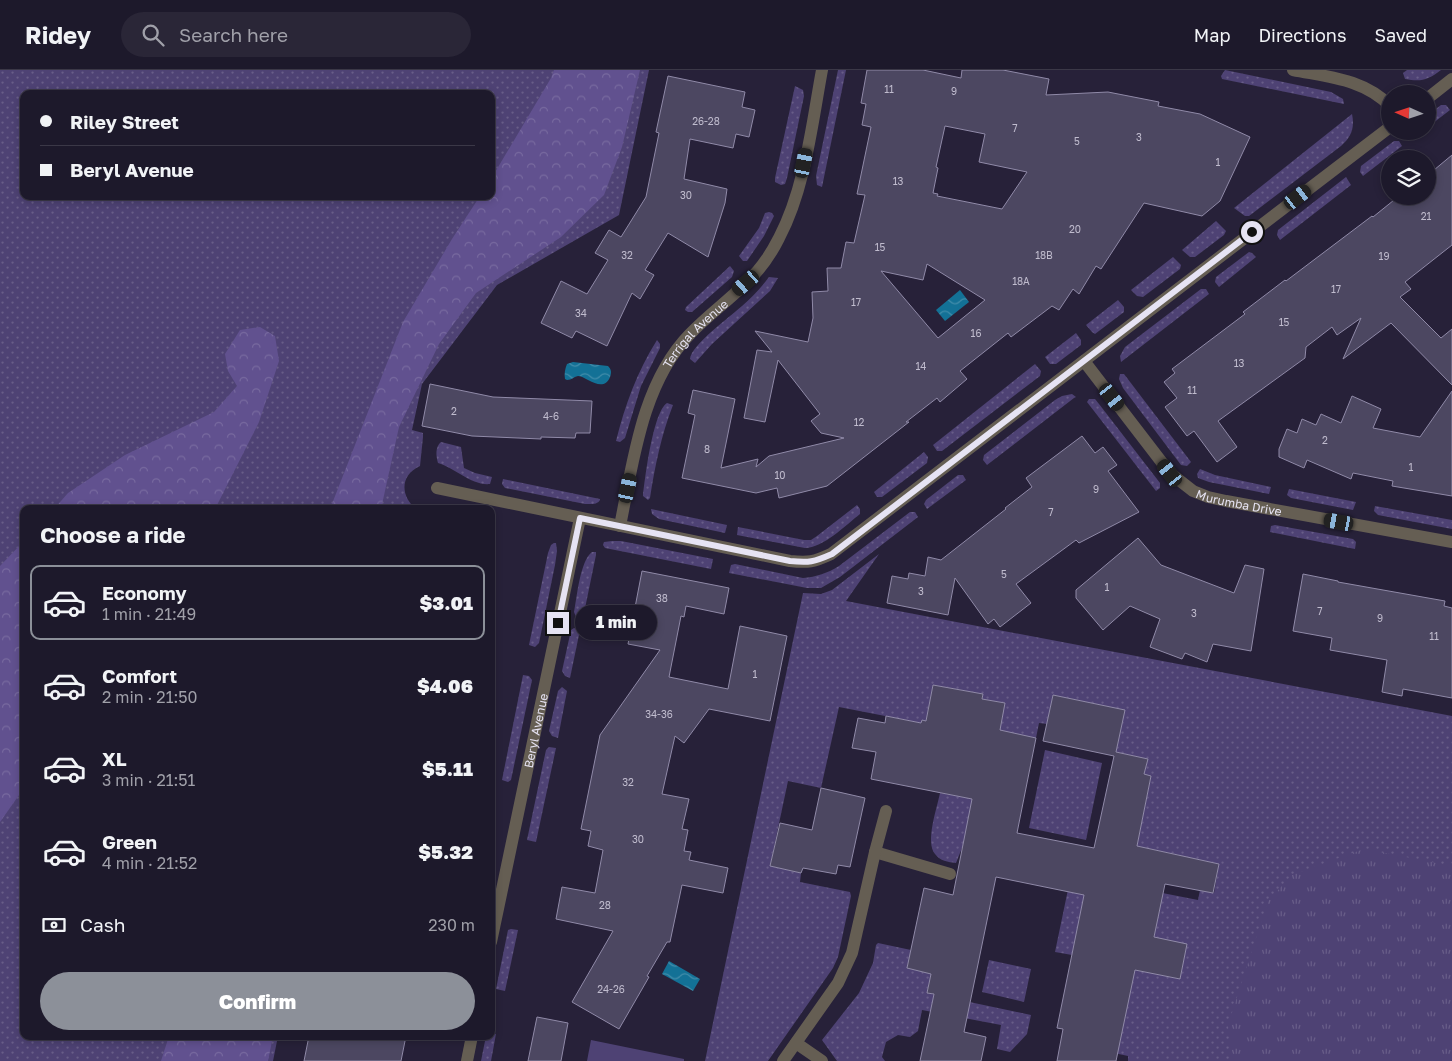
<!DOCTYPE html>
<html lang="en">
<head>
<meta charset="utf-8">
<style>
	:root { --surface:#1d192b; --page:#2a2637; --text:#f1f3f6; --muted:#a0a0a9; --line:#3b3847; --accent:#8c9099 }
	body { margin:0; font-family:"Golos Text",sans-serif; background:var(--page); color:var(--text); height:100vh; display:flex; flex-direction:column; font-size:19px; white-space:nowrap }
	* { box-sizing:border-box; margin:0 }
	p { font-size:16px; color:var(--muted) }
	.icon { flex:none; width:28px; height:28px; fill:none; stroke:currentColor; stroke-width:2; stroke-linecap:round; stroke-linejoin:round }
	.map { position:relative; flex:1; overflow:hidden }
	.sheet { position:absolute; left:20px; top:435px; width:475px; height:535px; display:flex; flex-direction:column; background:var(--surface); border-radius:10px; box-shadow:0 2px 8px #0003,0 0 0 1px var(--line) }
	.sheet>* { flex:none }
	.top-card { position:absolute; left:20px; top:20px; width:475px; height:110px; border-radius:10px; box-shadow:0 2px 8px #0003,0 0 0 1px var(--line); display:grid; align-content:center; height:110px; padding:0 20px; background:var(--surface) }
	.needle { width:32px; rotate:273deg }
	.fabs { position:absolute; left:1381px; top:15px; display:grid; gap:10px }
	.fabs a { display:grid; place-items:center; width:55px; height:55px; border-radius:50%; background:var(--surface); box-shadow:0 2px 8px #0003,0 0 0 1px var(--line); font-size:25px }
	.end { position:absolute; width:22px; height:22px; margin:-11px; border:6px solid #e6e3f3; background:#111; box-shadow:0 0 0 2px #111 }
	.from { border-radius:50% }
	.bubble { position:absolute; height:35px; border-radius:18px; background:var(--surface); box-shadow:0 2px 8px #0003,0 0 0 1px var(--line); font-size:16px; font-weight:800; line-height:35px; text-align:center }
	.car { position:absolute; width:15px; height:30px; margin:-15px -8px; border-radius:6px; box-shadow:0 0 4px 1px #0007; background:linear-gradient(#222 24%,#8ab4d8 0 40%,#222 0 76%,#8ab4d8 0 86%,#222 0) }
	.top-card b { display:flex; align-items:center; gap:18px; height:48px; font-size:19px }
	.top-card b+b { border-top:1px solid var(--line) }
	.top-card i { width:12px; height:12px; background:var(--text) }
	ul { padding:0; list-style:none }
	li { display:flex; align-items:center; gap:15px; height:75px; margin:0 10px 8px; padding:0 10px; border:2px solid transparent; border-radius:10px }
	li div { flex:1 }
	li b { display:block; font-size:19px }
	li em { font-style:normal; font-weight:800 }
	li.on { border-color:var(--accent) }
	li>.icon { width:45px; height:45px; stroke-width:1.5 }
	h2 { padding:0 20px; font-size:22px; line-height:60px }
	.pay { display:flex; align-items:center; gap:12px; height:55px; padding:0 20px; font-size:19px }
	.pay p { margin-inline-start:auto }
	.cta { display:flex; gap:10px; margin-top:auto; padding:10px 20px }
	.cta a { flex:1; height:58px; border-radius:30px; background:var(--accent); color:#fff; font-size:20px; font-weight:800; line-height:58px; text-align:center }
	header { display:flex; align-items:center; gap:30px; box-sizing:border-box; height:70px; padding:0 25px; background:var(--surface); border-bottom:1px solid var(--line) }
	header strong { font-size:24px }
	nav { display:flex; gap:28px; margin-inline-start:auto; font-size:18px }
	.search { width:350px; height:45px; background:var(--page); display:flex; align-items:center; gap:12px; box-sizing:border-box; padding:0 18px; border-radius:28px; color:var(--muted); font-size:19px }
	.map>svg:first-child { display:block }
</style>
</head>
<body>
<header>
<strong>Ridey</strong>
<div class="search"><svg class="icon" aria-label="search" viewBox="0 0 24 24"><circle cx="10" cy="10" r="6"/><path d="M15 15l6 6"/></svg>Search here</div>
<nav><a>Map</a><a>Directions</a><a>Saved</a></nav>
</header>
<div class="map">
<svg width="1452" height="991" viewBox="0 0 1452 991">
	<defs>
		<pattern id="grass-dots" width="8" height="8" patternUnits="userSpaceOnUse" patternTransform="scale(1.25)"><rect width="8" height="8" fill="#4e4274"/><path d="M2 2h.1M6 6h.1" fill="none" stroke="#685d88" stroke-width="1.8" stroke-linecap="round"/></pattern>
		<pattern id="forest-crowns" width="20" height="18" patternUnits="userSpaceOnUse" patternTransform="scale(1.25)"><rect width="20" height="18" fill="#61518f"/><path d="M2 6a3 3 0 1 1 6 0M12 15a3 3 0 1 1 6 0" fill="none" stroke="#786a9f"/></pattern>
		<pattern id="park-tufts" width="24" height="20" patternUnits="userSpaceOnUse" patternTransform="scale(1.25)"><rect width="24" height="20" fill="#4e4274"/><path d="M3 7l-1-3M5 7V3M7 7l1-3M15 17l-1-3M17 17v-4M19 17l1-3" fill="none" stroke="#685d88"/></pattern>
		<pattern id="water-waves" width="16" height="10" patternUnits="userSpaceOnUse" patternTransform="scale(1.25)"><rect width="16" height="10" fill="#137196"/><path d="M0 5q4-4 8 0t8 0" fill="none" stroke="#418caa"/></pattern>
	</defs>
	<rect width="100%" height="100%" fill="#272139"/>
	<g fill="url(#grass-dots)" fill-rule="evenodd">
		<path d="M 0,0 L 649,0 L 619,145 L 497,215 L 422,314 L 412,360 L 423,363 L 423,367 L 420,396 C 400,405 400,426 416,439 L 24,439 L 24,966 L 278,966 L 273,991 L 0,991 ZM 24,24 L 491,24 L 491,126 L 24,126 Z"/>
		<polygon points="838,0 846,0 822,117 817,115 816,106"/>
		<polygon points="1225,0 1331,22 1343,29 1344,34 1222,9 1221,6"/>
		<path d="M 1407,0 L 1441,0 C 1428,10 1421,12 1405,9 L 1403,3 Z"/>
		<polygon points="795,16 803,20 804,26 787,108 785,114 781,115 775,112 775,108"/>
		<polygon points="1441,35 1446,35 1450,40 1428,57 1428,45"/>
		<path d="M 1352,44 C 1355,58 1351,67 1341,76 L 1249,146 L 1245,146 L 1234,138 Z"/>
		<polygon points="1394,71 1399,71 1402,76 1363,106 1360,102 1361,96"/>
		<polygon points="1346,107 1351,115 1280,170 1277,165 1278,160"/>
		<polygon points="769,142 772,143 774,146 764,166 747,191 743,191 739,186 759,158 765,143"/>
		<polygon points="1216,151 1226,161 1224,165 1195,187 1190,187 1182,180"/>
		<polygon points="1249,182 1252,183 1256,187 1219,217 1215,212 1216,207"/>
		<polygon points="1173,187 1181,195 1180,199 1143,227 1137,226 1131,220"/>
		<polygon points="730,196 734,201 732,207 692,242 688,242 685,240 686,237"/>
		<path d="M 769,207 L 778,208 L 770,221 L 712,274 L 695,293 L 690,289 C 691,275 731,246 742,236 C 752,227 761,218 769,207 Z"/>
		<polygon points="1201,219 1206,219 1209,224 1121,292 1120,286 1125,277"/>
		<polygon points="1118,230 1124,237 1124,242 1095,264 1092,262 1086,255"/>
		<polygon points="1076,263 1081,270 1081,275 1056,294 1050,294 1045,287"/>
		<path d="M 657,270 L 660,274 L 660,278 L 641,316 L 625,368 L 620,372 L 616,371 C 625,335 637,302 657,270 Z"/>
		<polygon points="1035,294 1041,301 1040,306 942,381 937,381 933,375"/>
		<polygon points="1120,304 1124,304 1191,392 1187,396 1181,395 1123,318 1119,309"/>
		<polygon points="1072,324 1076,327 1074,328 987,395 983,390 984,385 1055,330 1062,326"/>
		<polygon points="1089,329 1095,329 1099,334 1160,413 1160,418 1156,421 1087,332"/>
		<path d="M 667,333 L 673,335 C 661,366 655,396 650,428 L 648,430 L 643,426 C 645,408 653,342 667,333 Z"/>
		<path d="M 441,372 L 461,377 L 464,398 L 475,403 L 492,407 L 490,414 C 472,416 455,398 438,393 C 436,386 435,377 441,372 Z"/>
		<polygon points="924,382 928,387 927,393 882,427 877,427 874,422"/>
		<polygon points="1200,399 1215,405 1271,417 1269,424 1209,412 1198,408 1197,404"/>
		<polygon points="958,405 963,405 966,410 927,439 924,434 926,430"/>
		<path d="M 503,409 L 600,429 L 600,430 C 597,435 591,434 585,434 L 505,418 L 502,414 Z"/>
		<polygon points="1289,419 1356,432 1353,440 1291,428 1287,425"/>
		<path d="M 857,435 L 860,439 L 860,444 C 846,455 823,478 805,478 L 737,465 L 738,457 L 804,470 L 811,470 L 817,466 Z"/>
		<polygon points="1375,436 1452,450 1452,459 1378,445 1374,441"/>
		<polygon points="651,439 727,455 725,463 659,449 652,444"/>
		<path d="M 910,442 L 915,442 L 918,447 L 840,507 L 821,518 L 807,518 L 729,503 L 731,495 L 735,494 L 803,508 C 816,507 828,503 839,496 Z"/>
		<polygon points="1275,455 1353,469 1356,472 1355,479 1270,462 1271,456"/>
		<polygon points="612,471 621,471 713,489 711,499 605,478 603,475 604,472"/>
		<polygon points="554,473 556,473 557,481 555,495 539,573 535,577 529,575 548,483 551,475"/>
		<path d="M 592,482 L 596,482 L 596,485 L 583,548 L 576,547 L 574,542 C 577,527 580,491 592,482 Z"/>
		<polygon points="879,484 846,531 1452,646 1452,991 1128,991 1128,986 1100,980 1135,900 1154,867 1160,836 1072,885 1055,882 1071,805 1198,830 1200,820 1214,823 1219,794 1191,788 1173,815 1179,785 1150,779 1133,793 1151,706 1144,704 1148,689 1116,682 1124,640 1053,625 1047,654 1039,653 1036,668 1006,662 994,673 1005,633 982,629 983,624 933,615 926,651 922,650 921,653 839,637 821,718 788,711 770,796 801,803 800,812 850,822 851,826 838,887 833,898 768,991 705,991 803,523 821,524 832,520"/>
		<polygon points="574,558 580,560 570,608 565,606 562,601 571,560"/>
		<polygon points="523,605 529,606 532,610 511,710 508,712 502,710"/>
		<polygon points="562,617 567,621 558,668 552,666 549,661 558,621"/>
		<polygon points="549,677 556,678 536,772 527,770 546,680"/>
		<polygon points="1045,680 1102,693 1086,770 1029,758"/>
		<path d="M 940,723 L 981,730 L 956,793 C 948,792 940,791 935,784 C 925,772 937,738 940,723 Z"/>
		<polygon points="511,859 518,860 505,921 496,919 508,860"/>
		<polygon points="878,873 911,880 907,898 931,904 927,923 1031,945 1027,964 1010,982 997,979 1001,955 922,940 918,961 910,967 898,965 886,972 882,987 885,991 837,991 822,970 859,923 873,893 876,875"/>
		<polygon points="989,890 1031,899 1024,932 982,922"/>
		<polygon points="491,963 496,964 491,991 481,991 486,966 491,966"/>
	</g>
	<g fill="url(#forest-crowns)">
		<polygon points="554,0 640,0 622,77 604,125 561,167 476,223 439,274 399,357 381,439 330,439 403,252 452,169 480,126 491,126 491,109 551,8"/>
		<polygon points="260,257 275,266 279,291 259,352 215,439 54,439 68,423 125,385 214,342 237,316 228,301 225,284 240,260"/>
		<polygon points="24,471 24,718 0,752 0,496"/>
		<polygon points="169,966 273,966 268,991 161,991"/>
	</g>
	<polygon fill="url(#park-tufts)" points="1364,779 1452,796 1452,991 1231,991 1228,955 1268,831 1292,805"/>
	<polygon fill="#4e4274" points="591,970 684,989 684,991 587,991"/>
	<g fill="url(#water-waves)">
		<polygon points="960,220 969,232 945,251 936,240"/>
		<path d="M 573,292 L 608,296 C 611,299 612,302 610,307 C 603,324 586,306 578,306 C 573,307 572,310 567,310 L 565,309 C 564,304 565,299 567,294 Z"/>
		<polygon points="669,891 700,909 693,921 662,904"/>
	</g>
	<g fill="#4c4761" stroke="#908aa8" fill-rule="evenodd">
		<path d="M 867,0 L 923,0 L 961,8 L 962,0 L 1003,0 L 1049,9 L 1046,25 L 1108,22 L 1159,32 L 1158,36 L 1200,44 L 1250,67 L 1220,131 L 1202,146 L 1144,133 L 1101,199 L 1096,196 L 1079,224 L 1073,219 L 1059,240 L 1052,236 L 1011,267 L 1008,263 L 960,301 L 967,309 L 940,332 L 937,328 L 906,352 L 909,352 L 827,416 L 779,428 L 777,418 L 756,423 L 682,408 L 695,345 L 688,343 L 693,320 L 735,329 L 721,398 L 758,389 L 756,397 L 769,386 L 844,368 L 821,363 L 811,351 L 820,344 L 778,290 L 765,352 L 744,348 L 757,280 L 772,282 L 755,261 L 808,272 L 813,248 L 812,222 L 828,221 L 827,198 L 841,198 L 846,172 L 854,173 L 865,125 L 857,124 L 871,57 L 862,55 L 866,34 L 861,33 ZM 945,56 L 985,64 L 979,92 L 1027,102 L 1002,139 L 937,126 L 938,124 L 933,123 L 938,98 L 936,97 ZM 927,194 L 985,230 L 938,268 L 881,201 L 923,210 Z"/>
		<polygon points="668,6 745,22 742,37 755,40 749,67 736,64 733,78 690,69 684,109 727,119 725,133 708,187 668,163 645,200 654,205 640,229 632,223 607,276 576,261 572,268 541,253 561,211 587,224 608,190 595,183 609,160 621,167 646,127 659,63 656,62"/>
		<polygon points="1452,85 1452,175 1405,212 1411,219 1400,227 1441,268 1452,259 1452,315 1391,253 1343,289 1361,248 1337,265 1332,257 1306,277 1305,288 1218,351 1237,377 1217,392 1194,361 1187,366 1165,337 1177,328 1164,312 1175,303 1172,299 1245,244 1243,242 1285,210 1286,211 1372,146 1373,147 1399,126 1428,126 1428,105"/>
		<polygon points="430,314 493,327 592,331 590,363 576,363 575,368 541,367 541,369 472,366 422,356"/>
		<polygon points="1452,321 1452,426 1392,416 1393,411 1353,403 1351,409 1307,390 1304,398 1279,387 1279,379 1287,359 1297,363 1302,349 1316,355 1321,344 1341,353 1352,326 1381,339 1373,358 1420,367"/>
		<polygon points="1082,366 1095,383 1103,377 1117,395 1108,401 1139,442 1079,473 1076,470 1016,514 1031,533 1000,557 994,549 988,554 955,508 948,545 887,533 892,506 908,509 909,503 925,506 928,487 941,490 1006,439 1005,438 1032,417 1026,408"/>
		<polygon points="1138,468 1161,495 1234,523 1245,495 1264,499 1251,581 1213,574 1207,592 1185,583 1182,589 1150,577 1160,549 1130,536 1103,560 1076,528 1076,520"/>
		<polygon points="642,501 729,518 724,544 686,536 684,547 681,546 669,607 728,619 740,556 787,566 770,651 709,639 684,673 675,666 662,724 689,729 682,759 688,760 684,781 691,782 689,790 728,798 723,823 682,815 670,872 667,872 647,906 649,907 619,959 572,932 613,861 556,849 562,817 595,823 603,780 588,776 591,761 581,759 600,665 660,580 628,574"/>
		<polygon points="1303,504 1338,511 1338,512 1445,531 1444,536 1452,538 1452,628 1403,619 1402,626 1382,622 1387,590 1330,580 1332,568 1293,561"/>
		<polygon points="933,615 983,624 982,629 1005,633 1000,660 1036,668 1017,763 1094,778 1114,686 1043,671 1053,625 1125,640 1116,682 1148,689 1144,704 1151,706 1137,776 1219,794 1213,823 1165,814 1154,867 1187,874 1180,909 1135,900 1116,991 1057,991 1063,959 1057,958 1084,825 996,807 964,962 986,967 981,991 920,991 934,924 927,923 931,904 907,898 924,818 953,825 972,729 871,709 876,682 852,678 858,648 885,653 886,646 921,653 922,650 926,651"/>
		<polygon points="821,718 865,728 850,797 838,795 836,804 803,798 801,803 770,796 780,753 812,760"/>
		<polygon points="537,947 568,953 561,991 528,991"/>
		<polygon points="309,966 406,966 401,991 304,991"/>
	</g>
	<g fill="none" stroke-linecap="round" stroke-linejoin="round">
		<g stroke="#655e53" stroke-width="12">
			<polyline points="875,782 950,804"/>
			<polyline points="796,973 822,991"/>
			<polyline points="783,991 838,913 852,883 875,782 886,741"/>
		</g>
		<g stroke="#655e53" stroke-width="12">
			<path d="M 1293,0 C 1328,7 1364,9 1390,36"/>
			<polyline points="1428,28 1452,9"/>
			<path id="s1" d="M 1084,291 L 1170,403 L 1193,421 L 1208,427 L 1226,431 L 1452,472"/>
			<path d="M 437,418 L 790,491 C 808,493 814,492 831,484 L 1390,57"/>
			<path id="s2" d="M 620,456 C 633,392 642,313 690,264 C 707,246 728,231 746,213 C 759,201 771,184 779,168 C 805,119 812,54 822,0"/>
			<path id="s3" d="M 491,872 L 580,448"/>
			<polyline points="467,991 472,966"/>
		</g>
	</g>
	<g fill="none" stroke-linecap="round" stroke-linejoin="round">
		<path stroke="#e6e3f3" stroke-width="6" d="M 558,553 L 580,448 L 790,491 C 809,493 814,492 832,484 L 1252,162"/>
	</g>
	<g text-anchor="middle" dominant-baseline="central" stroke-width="4" stroke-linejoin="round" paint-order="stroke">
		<g font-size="10" fill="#c0bcce">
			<text x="889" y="19">11</text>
			<text x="954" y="21">9</text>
			<text x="706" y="51">26-28</text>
			<text x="1015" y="58">7</text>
			<text x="1139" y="67">3</text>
			<text x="1077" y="71">5</text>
			<text x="1218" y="92">1</text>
			<text x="898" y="111">13</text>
			<text x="686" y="125">30</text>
			<text x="1426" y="146">21</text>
			<text x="1075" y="159">20</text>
			<text x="880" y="177">15</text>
			<text x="627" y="185">32</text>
			<text x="1044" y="185">18B</text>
			<text x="1384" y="186">19</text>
			<text x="1021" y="211">18A</text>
			<text x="1336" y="219">17</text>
			<text x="856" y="232">17</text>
			<text x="581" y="243">34</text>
			<text x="1284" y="252">15</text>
			<text x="976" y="263">16</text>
			<text x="1239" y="293">13</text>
			<text x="921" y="296">14</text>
			<text x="1192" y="320">11</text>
			<text x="454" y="341">2</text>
			<text x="551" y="346">4-6</text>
			<text x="859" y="352">12</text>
			<text x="1325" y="370">2</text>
			<text x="707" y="379">8</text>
			<text x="1411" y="397">1</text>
			<text x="780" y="405">10</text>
			<text x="1096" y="419">9</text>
			<text x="1051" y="442">7</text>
			<text x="1004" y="504">5</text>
			<text x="1107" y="517">1</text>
			<text x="921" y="521">3</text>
			<text x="662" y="528">38</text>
			<text x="1320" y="541">7</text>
			<text x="1194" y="543">3</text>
			<text x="1380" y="548">9</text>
			<text x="1434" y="566">11</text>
			<text x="755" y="604">1</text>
			<text x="659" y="644">34-36</text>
			<text x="628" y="712">32</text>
			<text x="638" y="769">30</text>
			<text x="605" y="835">28</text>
			<text x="611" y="919">24-26</text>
		</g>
		<g font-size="12" fill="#e6e3f3" stroke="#0f0d17">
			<text stroke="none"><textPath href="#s2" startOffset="211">Terrigal Avenue</textPath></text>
			<text stroke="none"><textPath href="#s1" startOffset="218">Murumba Drive</textPath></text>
			<text stroke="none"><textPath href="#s3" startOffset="216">Beryl Avenue</textPath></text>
		</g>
	</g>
</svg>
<div class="fabs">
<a><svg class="needle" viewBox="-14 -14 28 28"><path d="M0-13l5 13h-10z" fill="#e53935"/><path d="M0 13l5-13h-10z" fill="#a0a0a9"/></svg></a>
<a><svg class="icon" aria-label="layers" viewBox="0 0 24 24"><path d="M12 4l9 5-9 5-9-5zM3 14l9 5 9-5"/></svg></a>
</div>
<i class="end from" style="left:1252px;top:162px"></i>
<i class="end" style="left:558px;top:553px"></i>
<div class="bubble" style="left:575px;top:535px;width:82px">1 min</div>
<i class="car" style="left:804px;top:93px;rotate:11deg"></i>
<i class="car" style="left:1298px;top:127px;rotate:53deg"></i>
<i class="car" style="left:746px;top:213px;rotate:229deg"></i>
<i class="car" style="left:1112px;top:327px;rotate:142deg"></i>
<i class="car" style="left:1170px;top:403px;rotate:322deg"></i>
<i class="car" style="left:628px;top:418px;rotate:12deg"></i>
<i class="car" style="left:1339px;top:452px;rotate:280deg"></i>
<div class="top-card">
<b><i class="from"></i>Riley Street</b>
<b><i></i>Beryl Avenue</b>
</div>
<section class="sheet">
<h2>Choose a ride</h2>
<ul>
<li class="on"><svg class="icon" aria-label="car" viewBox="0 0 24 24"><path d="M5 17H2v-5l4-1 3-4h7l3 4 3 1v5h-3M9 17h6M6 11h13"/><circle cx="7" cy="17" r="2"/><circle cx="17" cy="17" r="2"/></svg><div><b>Economy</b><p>1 min · 21:49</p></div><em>$3.01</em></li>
<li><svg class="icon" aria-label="car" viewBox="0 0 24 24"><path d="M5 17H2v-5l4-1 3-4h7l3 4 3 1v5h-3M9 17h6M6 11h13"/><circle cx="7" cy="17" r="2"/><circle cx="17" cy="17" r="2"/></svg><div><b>Comfort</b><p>2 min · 21:50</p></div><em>$4.06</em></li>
<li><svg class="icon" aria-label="car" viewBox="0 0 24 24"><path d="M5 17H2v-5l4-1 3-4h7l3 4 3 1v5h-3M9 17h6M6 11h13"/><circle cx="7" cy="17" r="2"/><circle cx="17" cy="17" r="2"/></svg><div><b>XL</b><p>3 min · 21:51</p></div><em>$5.11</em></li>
<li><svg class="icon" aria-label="car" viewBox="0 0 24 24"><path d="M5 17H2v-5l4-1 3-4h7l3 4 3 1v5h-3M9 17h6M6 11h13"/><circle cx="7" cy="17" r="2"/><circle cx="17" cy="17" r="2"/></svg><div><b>Green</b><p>4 min · 21:52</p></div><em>$5.32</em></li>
</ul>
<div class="pay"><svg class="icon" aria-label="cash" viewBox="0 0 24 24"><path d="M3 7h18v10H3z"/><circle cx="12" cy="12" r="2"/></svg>Cash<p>230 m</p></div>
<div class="cta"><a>Confirm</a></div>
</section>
</div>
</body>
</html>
